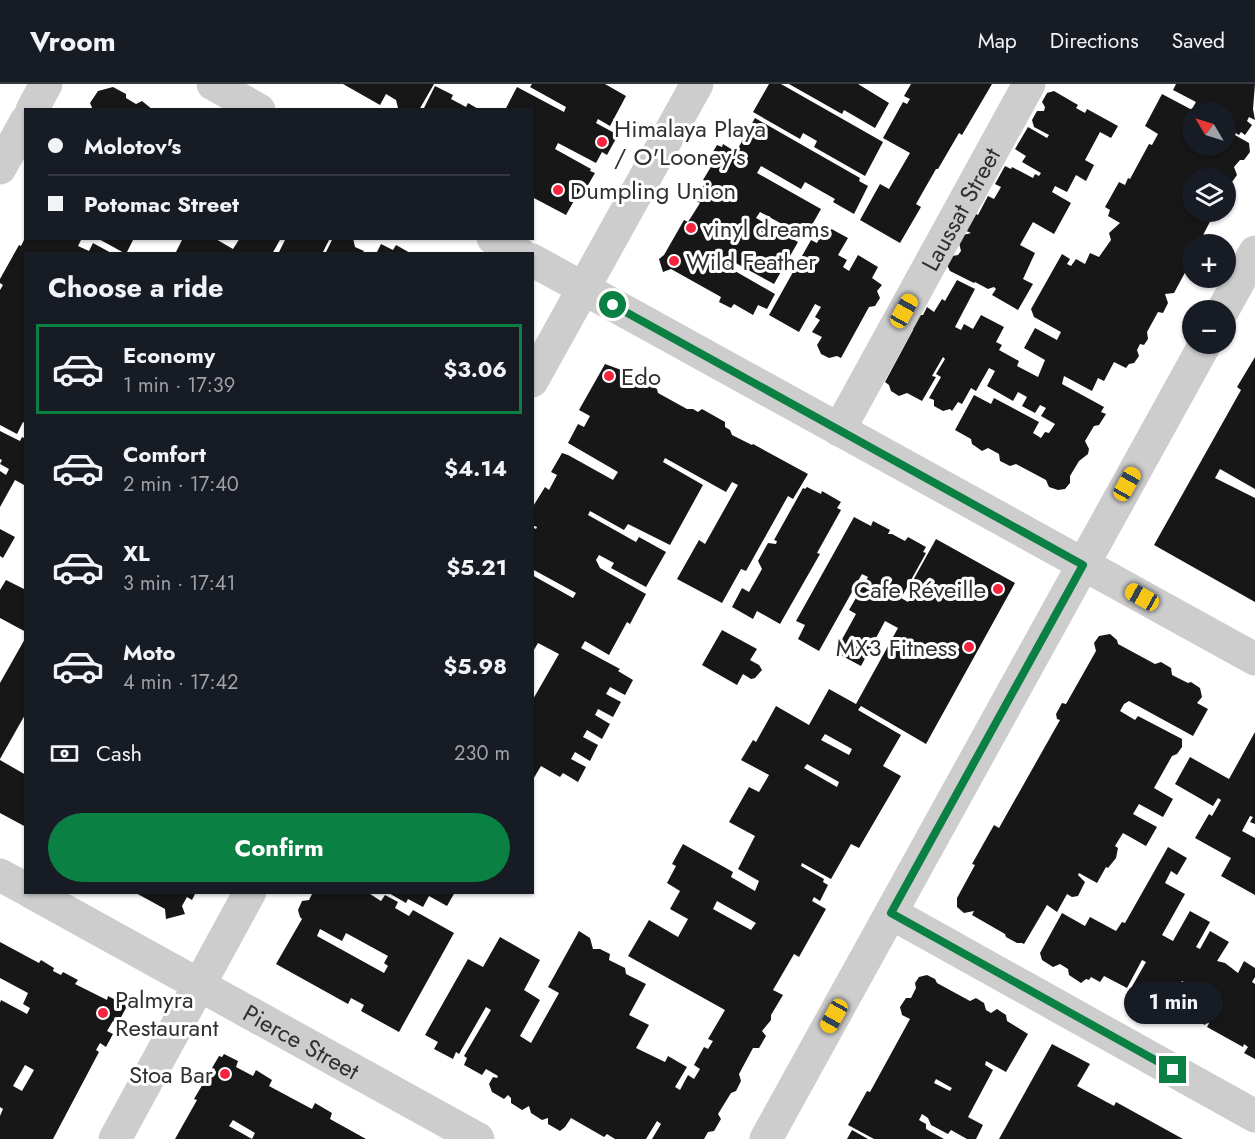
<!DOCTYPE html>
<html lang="en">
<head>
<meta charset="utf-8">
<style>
	:root { --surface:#171b24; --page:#20242c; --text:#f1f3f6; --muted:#9ea1a6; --line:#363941; --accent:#0b8043 }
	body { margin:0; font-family:Jost,sans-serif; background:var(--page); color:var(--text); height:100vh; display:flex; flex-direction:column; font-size:22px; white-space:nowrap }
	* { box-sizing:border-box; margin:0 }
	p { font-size:20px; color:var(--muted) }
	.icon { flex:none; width:33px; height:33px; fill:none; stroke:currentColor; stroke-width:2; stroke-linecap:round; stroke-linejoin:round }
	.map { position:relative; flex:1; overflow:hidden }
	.drawer { position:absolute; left:24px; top:168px; width:510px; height:642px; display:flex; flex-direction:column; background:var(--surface); border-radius:0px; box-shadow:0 2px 4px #0004 }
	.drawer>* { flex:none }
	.hud { position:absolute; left:24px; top:24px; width:510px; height:132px; border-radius:0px; box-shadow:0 2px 4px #0004; display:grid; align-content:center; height:132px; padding:0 24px; background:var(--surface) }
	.needle { width:39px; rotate:308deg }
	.fabs { position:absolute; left:1182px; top:18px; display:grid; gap:12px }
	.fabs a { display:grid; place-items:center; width:54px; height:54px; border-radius:50%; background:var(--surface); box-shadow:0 2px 4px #0004; font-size:30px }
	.end { position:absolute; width:27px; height:27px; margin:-14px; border:8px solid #0b8043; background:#fff; box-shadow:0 0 0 3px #fff }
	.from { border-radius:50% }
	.bubble { position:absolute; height:42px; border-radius:21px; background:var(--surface); box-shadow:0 2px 4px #0004; font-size:20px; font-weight:700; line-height:42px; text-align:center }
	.car { position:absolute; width:18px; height:36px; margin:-18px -9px; border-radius:8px; box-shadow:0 0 4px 2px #0007; background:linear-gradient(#f5c518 24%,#345 0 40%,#f5c518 0 76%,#345 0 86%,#f5c518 0) }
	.hud b { display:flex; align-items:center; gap:21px; height:57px; font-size:22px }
	.hud b+b { border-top:2px solid var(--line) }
	.hud i { width:15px; height:15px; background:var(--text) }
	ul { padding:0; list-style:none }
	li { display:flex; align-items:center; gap:18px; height:90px; margin:0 12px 9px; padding:0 12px; border:3px solid transparent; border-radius:0px }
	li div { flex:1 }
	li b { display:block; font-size:22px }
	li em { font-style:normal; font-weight:700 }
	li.on { border-color:var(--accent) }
	li>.icon { width:54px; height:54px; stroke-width:1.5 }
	h2 { padding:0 24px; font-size:27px; line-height:72px }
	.pay { display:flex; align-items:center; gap:15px; height:66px; padding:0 24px; font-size:22px }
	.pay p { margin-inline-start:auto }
	.cta { display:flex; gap:12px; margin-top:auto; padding:12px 24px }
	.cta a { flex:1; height:69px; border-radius:36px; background:var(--accent); color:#fff; font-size:24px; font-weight:700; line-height:69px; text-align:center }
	header { display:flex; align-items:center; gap:36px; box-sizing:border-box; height:84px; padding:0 30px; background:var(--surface); border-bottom:2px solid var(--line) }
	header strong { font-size:28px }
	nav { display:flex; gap:33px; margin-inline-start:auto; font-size:21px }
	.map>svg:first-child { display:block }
</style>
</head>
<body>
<header>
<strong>Vroom</strong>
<nav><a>Map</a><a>Directions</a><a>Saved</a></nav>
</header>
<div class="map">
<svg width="1255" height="1055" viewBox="0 0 1255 1055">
	<rect width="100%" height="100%" fill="#fff"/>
	<g fill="#171717" fill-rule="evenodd">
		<polygon points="343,0 434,0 419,26 401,26 398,24 396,16 386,10 380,21"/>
		<polygon points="532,0 605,0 626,12 610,42 598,35 596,39 618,51 607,71 602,68 596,79 558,59 555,65 591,85 590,87 595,89 584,108 580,106 566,131 532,113 532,26 505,26 517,3 564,28 566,23 530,3"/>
		<polygon points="769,0 781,0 883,58 865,92 814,63 817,57 803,49 800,55 753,28"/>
		<polygon points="789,0 858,0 889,19 875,44 844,26 842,30"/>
		<polygon points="911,0 992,0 962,51 959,49 938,85 936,85 916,120 921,123 900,159 860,136 880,100 889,105 910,69 883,54 903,18 907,20 910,15 904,12"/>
		<polygon points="1176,0 1255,0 1253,25 1255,36 1249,33 1247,37 1252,41 1245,51 1241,48 1239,51 1226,43 1226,28 1199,28 1192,25 1196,18 1173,6"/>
		<polygon points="435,2 453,11 451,15 466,23 468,19 480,26 423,26"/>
		<polygon points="113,3 126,10 126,14 136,20 142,17 153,26 93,26 90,19 98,7"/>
		<polygon points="1054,7 1078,21 1076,24 1085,29 1087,25 1118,42 1111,54 1100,48 1085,76 1094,81 1086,97 1076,91 1067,108 1055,102 1052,108 1071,119 1054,150 1033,138 1020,161 1035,169 1023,195 1033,200 1018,226 992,211 996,205 994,203 988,205 975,198 974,199 950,187 947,181 952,172 958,171 961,167 959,159 963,151 971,149 964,146 974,129 978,131 988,112 994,115 1001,103 995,100 1005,82 1011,85 1012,83 1033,94 1035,90 1039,92 1041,89 1022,78 1026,72 1015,65 1028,43 1047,54 1049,51 1034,43 1032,36 1037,27 1044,27 1045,23 1042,18 1047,9"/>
		<polygon points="1162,10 1196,28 1192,28 1192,62 1226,62 1226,46 1249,59 1250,68 1244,76 1240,76 1234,83 1237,91 1232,98 1226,99 1226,94 1192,94 1192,128 1215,128 1200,157 1197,155 1194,158 1197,160 1192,160 1192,170 1189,175 1186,173 1186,175 1188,183 1174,209 1165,210 1168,219 1163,229 1158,228 1147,248 1148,255 1144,261 1140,260 1137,266 1139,272 1134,279 1129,280 1126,284 1114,278 1104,297 1098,294 1092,307 1064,292 1062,300 1104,323 1101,328 1106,330 1099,341 1094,342 1085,357 1089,365 1088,370 1079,377 1070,392 1070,399 1065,405 1058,406 1049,403 1046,396 1016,380 1010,382 1000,377 999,370 988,364 982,367 972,360 971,355 955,346 974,311 991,320 994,314 1039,338 1033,349 1041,354 1045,348 1049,349 1055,340 1041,332 1046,324 1040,321 1035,329 1022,322 1027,313 1018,308 1013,317 987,302 995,287 989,284 976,307 971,304 962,320 958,318 952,327 950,325 943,327 934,322 934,316 929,314 941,293 936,290 945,275 943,273 932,292 936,293 922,317 907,309 899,312 891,307 889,301 885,298 913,246 912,239 917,231 923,231 927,223 934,228 942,215 945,217 957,196 975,205 955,243 961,246 964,240 973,245 981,231 1004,243 996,258 1002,261 999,266 1019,277 1017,282 1038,293 1045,276 1024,264 1035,244 1057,256 1061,248 1034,233 1031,225 1062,170 1070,175 1067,180 1071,182 1076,175 1085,180 1090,169 1099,173 1111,156 1109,149 1120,139 1108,132 1110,126 1105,123 1119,98 1125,101 1128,94 1130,95 1149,60 1152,61 1158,50 1145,42"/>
		<polygon points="755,34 860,94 859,97 868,102 854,130 833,118 835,115 805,98 801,105 761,82 757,89 821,125 808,148 805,146 802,151 760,128 756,134 798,158 774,200 732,177 728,183 775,210 767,225 758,221 753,231 734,220 731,224 719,218 721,213 671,185 663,188 659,175 664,171 684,136 688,138 700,119 695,116 706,97 703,96 712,81 707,78 717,61 722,63 723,60 736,68"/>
		<polygon points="826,142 848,154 838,171 847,176 843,183 849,187 858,171 878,183 872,194 882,201 877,207 880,214 875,222 869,223 841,274 837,272 829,274 821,270 817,261 822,253 812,248 820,236 815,233 821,223 815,220 799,248 769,231 811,156 817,159"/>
		<polygon points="25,154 82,154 78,162 89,167 93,159 113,170 26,170 26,340 23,338 17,350 0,341 0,206 3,201 0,199 0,195 19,161 21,162"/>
		<polygon points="97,154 134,154 126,170"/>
		<polygon points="183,154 214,154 233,165 240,154 281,154 272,170 175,170"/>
		<polygon points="286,154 330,154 322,170 278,170"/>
		<polygon points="333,154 353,154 355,163 364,167 362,170 325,170"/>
		<polygon points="381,160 393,166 396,161 412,170 376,170"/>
		<polygon points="1255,273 1255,405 1220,385 1215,394 1255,414 1255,518 1154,461 1241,306 1237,303"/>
		<polygon points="605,280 624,287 627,285 652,299 650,301 657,305 658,309 687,325 693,325 698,328 702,325 725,338 725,343 730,346 732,351 752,361 753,360 808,390 793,415 788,412 746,487 741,485 722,519 677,495 699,456 705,460 738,401 732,398 726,408 665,374 663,378 703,401 670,461 628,440 624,446 590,427 588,431 636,458 639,453 666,468 646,503 611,484 614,479 599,471 596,476 600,484 646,510 630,540 627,538 609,571 585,557 581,564 620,585 618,587 633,596 625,611 610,603 606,610 621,618 613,633 598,625 595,631 610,640 602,655 587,646 583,653 598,661 590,677 575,668 571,675 586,683 578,698 563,689 560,693 541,682 532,697 532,617 559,570 538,559 532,569 532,491 573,514 576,509 532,485 532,443 536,445 537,443 532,441 532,424 545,403 549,406 557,391 551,388 562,369 568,371 613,396 618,388 568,359 578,340 584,343 590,332 579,326"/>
		<polygon points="0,347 20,357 22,353 26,355 26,402 15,396 0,423 0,387 6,391 9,385 0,380 2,376 0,375"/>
		<polygon points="807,403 821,410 822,407 841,418 837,424 841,426 817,469 820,470 780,540 757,527 753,535 732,523 742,504 749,508 762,485 758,477 768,459 776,460 777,457 774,456 803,404 805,405"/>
		<path d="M 854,433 L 871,442 L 873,437 L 890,446 L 888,450 L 892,450 L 905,457 L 908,453 L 926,463 L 923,468 L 926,469 L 901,514 L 908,518 L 917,503 L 911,500 L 936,455 L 1015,499 L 926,660 L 861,622 L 858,626 L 901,651 L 883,682 L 901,692 L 859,764 L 851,760 L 831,795 L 802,779 L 801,782 L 824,795 L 823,798 L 828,801 L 820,817 L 814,813 L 812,817 L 826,825 L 799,873 L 794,870 L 773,906 L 783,911 L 771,931 L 771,936 L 762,947 L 766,952 L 759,964 L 753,964 L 739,990 L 741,997 L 736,1007 L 731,1009 L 718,1030 L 721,1035 L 714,1047 L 708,1048 L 704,1055 L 652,1055 L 661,1040 L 657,1037 L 646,1055 L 615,1055 L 607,1050 L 604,1053 L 571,1034 L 565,1043 L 560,1047 L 548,1040 L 548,1034 L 542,1036 L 531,1029 L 529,1022 L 522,1026 L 511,1019 L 511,1014 L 508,1011 L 504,1015 L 492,1008 L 489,1000 L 493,993 L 497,994 L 498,992 L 486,985 L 482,991 L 464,981 L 467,974 L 464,972 L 491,926 L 486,923 L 459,970 L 456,968 L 453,975 L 434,965 L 438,958 L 425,951 L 468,875 L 483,883 L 500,853 L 540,876 L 524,906 L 540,916 L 520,952 L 531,959 L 559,909 L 548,903 L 579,847 L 590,854 L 593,865 L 600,865 L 610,870 L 609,876 L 625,884 L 626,890 L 646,900 L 629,931 L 649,941 L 636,964 L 665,978 L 668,972 L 687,983 L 675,1003 L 680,1006 L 688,991 L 694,995 L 700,985 L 694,981 L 704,963 L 708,965 L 713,957 L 708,955 L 725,926 L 628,872 L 649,836 L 678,853 L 688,835 L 670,825 L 680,807 L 667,799 L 676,782 L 672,780 L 683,760 L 733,788 L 731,793 L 755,807 L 759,797 L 738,785 L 755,752 L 729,738 L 749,703 L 759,708 L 769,691 L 741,676 L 753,656 L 756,658 L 776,622 L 809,641 L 829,605 L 856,620 L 898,544 L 885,537 L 861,582 L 835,568 L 856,530 L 849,526 L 868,493 L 862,490 L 819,567 L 798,555 L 805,541 L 796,537 ZM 825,650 L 852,665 L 849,671 L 821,656 ZM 807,680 L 839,698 L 837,703 L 804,684 ZM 717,817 L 756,839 L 751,846 L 713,825 Z"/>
		<polygon points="0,445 15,453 3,474 0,472"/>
		<polygon points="6,496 26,506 26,548 0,534 0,506"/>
		<polygon points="722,546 757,565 750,576 759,581 762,586 755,594 751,595 743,590 737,601 702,581"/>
		<polygon points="1110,550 1117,556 1118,560 1155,580 1161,578 1171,584 1172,591 1188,599 1191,598 1200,604 1202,613 1197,619 1208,625 1193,652 1129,617 1124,620 1120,627 1135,636 1138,632 1182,655 1182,663 1177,670 1172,672 1154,704 1173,715 1163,733 1139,720 1133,730 1157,743 1146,762 1123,749 1115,762 1118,764 1116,774 1108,784 1106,783 1097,799 1079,789 1078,791 1085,798 1078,812 1072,813 1067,810 1057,828 1047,821 1024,860 1022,859 1017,859 1006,853 1005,850 972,831 974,827 964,829 957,823 957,814 975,781 972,780 994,741 999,744 1060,636 1057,635 1056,630 1062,619 1066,620 1096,567 1094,559 1099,552"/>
		<polygon points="26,553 26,629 0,675 0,599"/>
		<polygon points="1255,648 1255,740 1250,738 1253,733 1250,732 1242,747 1255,754 1255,811 1221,792 1231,774 1195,754 1209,730 1212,732 1221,716 1218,714 1213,722 1175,700 1190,673 1229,695"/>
		<polygon points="0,676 26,691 26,743 0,729"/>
		<polygon points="1168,763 1187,774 1177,791 1171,787 1165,799 1185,810 1162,851 1173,857 1190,827 1210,838 1196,863 1200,865 1210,847 1229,858 1217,877 1225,879 1238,889 1244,877 1255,884 1255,893 1252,898 1255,900 1255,975 1244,969 1248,963 1244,960 1243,963 1207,943 1220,919 1218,917 1205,941 1173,923 1187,900 1182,897 1166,926 1156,925 1151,918 1130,906 1146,878 1142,876 1127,904 1104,892 1100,898 1091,893 1089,896 1086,895 1081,899 1069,891 1068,885 1060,880 1053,883 1042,876 1040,869 1062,829 1085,842 1090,833 1116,847 1122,838 1125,839"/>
		<polygon points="134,808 196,808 192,816 187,813 182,822 185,830 166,835 165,825"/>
		<path d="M 313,808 L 367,808 L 381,817 L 385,811 L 398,818 L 395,824 L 409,832 L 413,826 L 454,849 L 399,948 L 361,927 L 364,921 L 351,914 L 348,920 L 276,880 L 302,835 L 300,833 L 298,826 L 302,817 L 309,816 ZM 320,845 L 342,857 L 346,849 L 388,872 L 384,879 L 388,882 L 384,889 L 317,852 Z"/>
		<polygon points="387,808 455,808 447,822 429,812 423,823 408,815 406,819"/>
		<path d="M 0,858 L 39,879 L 41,876 L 54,884 L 53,887 L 61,891 L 63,888 L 78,896 L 75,900 L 107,916 L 108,912 L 127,922 L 118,939 L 113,937 L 107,947 L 113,950 L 106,963 L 100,959 L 96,966 L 99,968 L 53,1055 L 0,1055 L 0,1032 L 3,1025 L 0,1023 L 0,919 L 1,916 L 27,930 L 30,924 L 23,920 L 28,909 L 0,894 ZM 25,981 L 34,986 L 22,1007 L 13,1002 Z"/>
		<path d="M 927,891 L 935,895 L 937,899 L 970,917 L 976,914 L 984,919 L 986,926 L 991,929 L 997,925 L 1006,931 L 1007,937 L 1028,950 L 1006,988 L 986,977 L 985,981 L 993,986 L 968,1033 L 983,1041 L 976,1055 L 967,1055 L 951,1046 L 948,1050 L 931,1041 L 928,1034 L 922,1030 L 919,1036 L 926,1040 L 926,1045 L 944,1055 L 874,1055 L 848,1041 L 867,1007 L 870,1008 L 910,935 L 902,931 L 900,923 L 906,914 L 911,914 L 916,904 L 915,899 L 919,893 ZM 936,995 L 952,1004 L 950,1007 L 934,999 Z"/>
		<polygon points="1052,960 1090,980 1077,1002 1114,1022 1116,1018 1183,1055 999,1055"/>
		<path d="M 224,970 L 238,977 L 236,983 L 253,992 L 256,986 L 272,996 L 269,1002 L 312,1025 L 315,1019 L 332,1029 L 330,1035 L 366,1055 L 175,1055 L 197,1016 L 194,1015 L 204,998 L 207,999 L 215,985 L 212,984 L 219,972 L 222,973 ZM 233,1036 L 255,1049 L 252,1055 L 229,1042 Z"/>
		<polygon points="852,1046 868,1055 847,1055"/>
	</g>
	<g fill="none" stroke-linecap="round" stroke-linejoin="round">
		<g stroke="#cdcdcd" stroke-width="33">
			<polyline points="213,0 259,26"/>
			<polyline points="32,26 46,0"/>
			<polyline points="0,84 26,37"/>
			<polyline points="493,154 520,170"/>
			<polyline points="532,176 1255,575"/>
			<polyline points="1223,226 1255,168"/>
			<polyline points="532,297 697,0"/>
			<path id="s1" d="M 839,346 L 1029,0"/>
			<polyline points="0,791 26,805"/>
			<path id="s2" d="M 31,808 L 478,1055"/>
			<polyline points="891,829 1255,1032"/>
			<polyline points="115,1055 250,808"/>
			<polyline points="766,1055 1205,260"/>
		</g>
	</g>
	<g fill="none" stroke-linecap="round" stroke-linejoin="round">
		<polyline stroke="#0b8043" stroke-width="8" points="613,221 1083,481 891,829 1173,986"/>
	</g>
	<g fill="#f6243e" stroke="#fff" stroke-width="2">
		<circle cx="602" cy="58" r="6"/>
		<circle cx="558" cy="106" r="6"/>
		<circle cx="691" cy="144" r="6"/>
		<circle cx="674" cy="177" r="6"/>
		<circle cx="609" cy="292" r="6"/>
		<circle cx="998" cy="505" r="6"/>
		<circle cx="969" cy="563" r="6"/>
		<circle cx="103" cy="929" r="6"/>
		<circle cx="225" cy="990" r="6"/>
	</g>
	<g text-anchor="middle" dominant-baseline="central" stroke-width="6" stroke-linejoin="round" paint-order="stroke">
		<g font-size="24" fill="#303030" stroke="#fff" text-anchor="start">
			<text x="614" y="44">Himalaya Playa<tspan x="614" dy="28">/ O'Looney's</tspan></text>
			<text x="570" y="106">Dumpling Union</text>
			<text x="703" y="144">vinyl dreams</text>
			<text x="686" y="177">Wild Feather</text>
			<text x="621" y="292">Edo</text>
			<text x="986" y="505" text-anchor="end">Cafe Réveille</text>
			<text x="957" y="563" text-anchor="end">MX3 Fitness</text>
			<text x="115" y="915">Palmyra<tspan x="115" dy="28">Restaurant</tspan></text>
			<text x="213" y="990" text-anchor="end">Stoa Bar</text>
		</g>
		<g font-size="24" fill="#303030" stroke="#fff">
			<text stroke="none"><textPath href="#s1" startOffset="252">Laussat Street</textPath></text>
			<text stroke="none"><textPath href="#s2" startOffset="309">Pierce Street</textPath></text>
		</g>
	</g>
</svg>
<div class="fabs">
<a><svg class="needle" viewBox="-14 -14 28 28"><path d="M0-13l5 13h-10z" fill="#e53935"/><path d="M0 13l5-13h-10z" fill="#9ea1a6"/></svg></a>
<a><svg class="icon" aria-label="layers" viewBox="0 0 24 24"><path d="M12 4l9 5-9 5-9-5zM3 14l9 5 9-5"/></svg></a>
<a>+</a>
<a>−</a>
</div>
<i class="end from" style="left:613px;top:221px"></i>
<i class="end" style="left:1173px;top:986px"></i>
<div class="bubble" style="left:1124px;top:898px;width:99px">1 min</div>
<i class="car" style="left:904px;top:227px;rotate:29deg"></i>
<i class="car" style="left:1127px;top:400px;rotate:29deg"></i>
<i class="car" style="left:1142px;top:513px;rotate:299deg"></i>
<i class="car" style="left:834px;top:932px;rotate:209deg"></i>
<div class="hud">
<b><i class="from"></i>Molotov's</b>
<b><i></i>Potomac Street</b>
</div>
<section class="drawer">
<h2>Choose a ride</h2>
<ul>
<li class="on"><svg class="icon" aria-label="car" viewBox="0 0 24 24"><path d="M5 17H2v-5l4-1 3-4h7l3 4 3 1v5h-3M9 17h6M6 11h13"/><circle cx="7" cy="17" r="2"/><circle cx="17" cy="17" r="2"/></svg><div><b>Economy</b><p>1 min · 17:39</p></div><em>$3.06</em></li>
<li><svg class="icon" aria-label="car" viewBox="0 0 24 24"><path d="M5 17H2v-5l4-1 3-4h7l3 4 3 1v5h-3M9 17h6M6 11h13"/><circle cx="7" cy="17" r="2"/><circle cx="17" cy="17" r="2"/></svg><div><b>Comfort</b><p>2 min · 17:40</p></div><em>$4.14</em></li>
<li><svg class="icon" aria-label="car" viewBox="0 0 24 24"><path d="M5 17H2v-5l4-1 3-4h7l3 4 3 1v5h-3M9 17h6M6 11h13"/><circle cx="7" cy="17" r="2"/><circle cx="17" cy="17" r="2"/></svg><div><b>XL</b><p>3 min · 17:41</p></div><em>$5.21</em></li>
<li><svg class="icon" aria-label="car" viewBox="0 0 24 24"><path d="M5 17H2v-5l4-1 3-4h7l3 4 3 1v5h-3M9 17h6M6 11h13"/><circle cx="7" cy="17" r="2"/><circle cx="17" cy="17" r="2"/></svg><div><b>Moto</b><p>4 min · 17:42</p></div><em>$5.98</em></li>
</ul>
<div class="pay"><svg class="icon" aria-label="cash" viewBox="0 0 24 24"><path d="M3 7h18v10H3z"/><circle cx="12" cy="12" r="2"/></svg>Cash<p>230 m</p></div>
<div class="cta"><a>Confirm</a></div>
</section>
</div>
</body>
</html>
